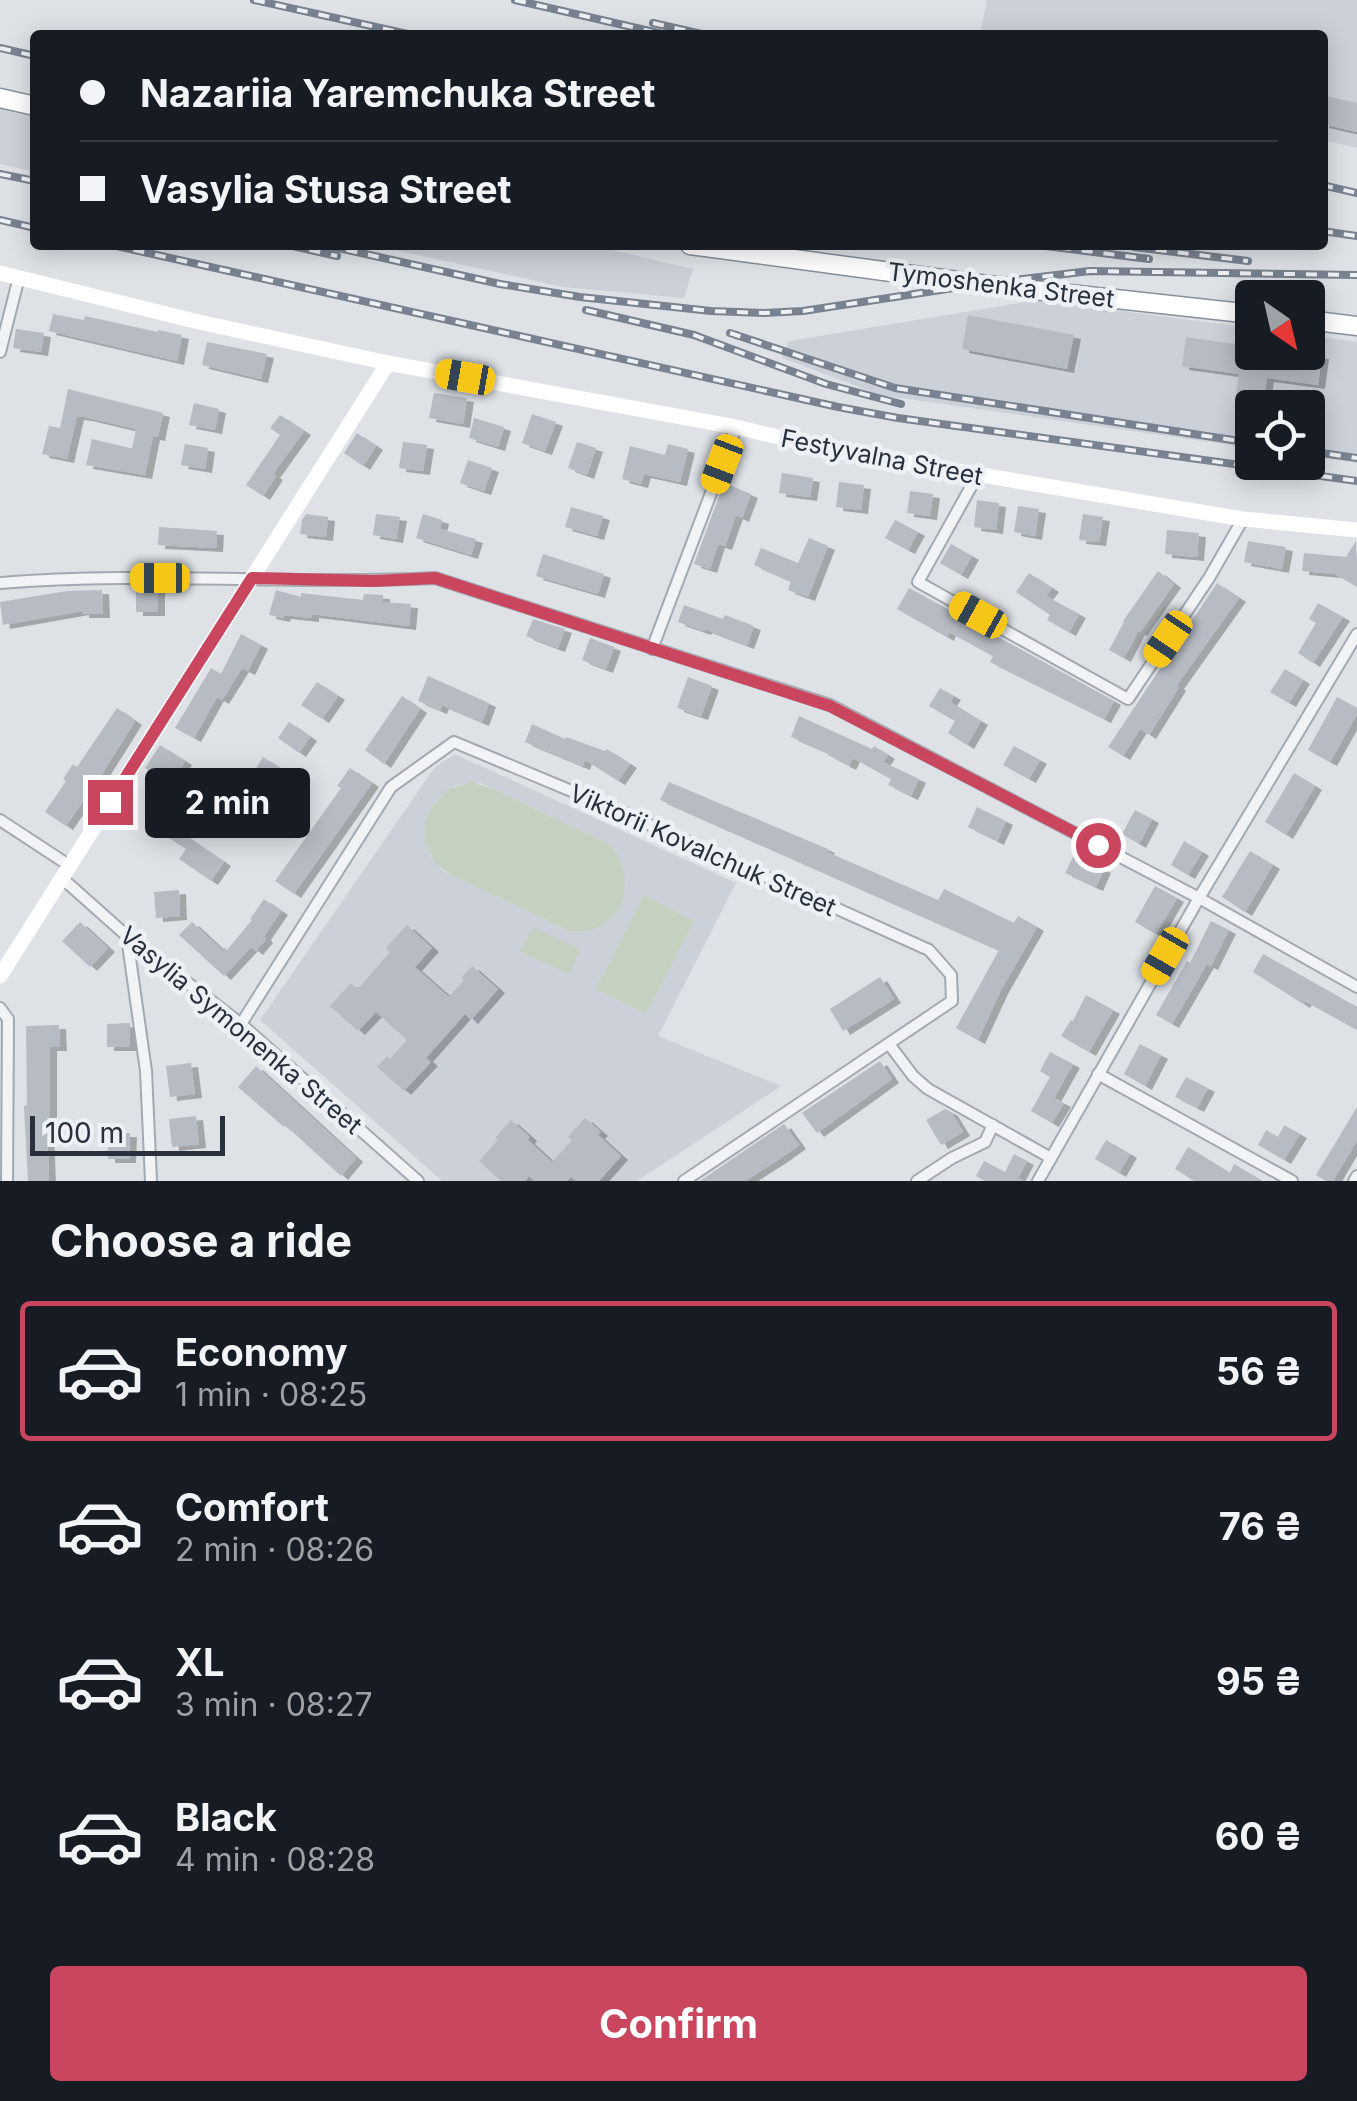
<!DOCTYPE html>
<html lang="en">
<head>
<meta charset="utf-8">
<style>
	:root { --surface:#171b24; --page:#20242c; --text:#f1f3f6; --muted:#9ea1a6; --line:#363941; --accent:#c9465e }
	body { margin:0; font-family:Inter,sans-serif; background:var(--page); color:var(--text); height:100vh; display:flex; flex-direction:column; font-size:38px; white-space:nowrap }
	* { box-sizing:border-box; margin:0 }
	p { font-size:32px; color:var(--muted) }
	.icon { flex:none; width:55px; height:55px; fill:none; stroke:currentColor; stroke-width:2; stroke-linecap:round; stroke-linejoin:round }
	.map { position:relative; height:1181px; overflow:hidden }
	.side { display:flex; flex-direction:column; background:var(--surface); flex:1 }
	.side>* { flex:none }
	.banner { position:absolute; left:30px; top:30px; width:1298px; height:220px; border-radius:10px; box-shadow:0 5px 25px #0003; display:grid; align-content:center; height:220px; padding:0 50px; background:var(--surface) }
	.needle { width:65px; rotate:146deg }
	.controls { position:absolute; left:1235px; top:280px; display:grid; gap:20px }
	.controls a { display:grid; place-items:center; width:90px; height:90px; border-radius:10px; background:var(--surface); box-shadow:0 5px 25px #0003; font-size:50px }
	.scale { position:absolute; left:30px; bottom:25px; width:195px; box-sizing:border-box; padding-left:10px; border:5px solid #28303d; border-top:0; font-size:28px; line-height:35px; white-space:nowrap; color:#28303d; -webkit-text-stroke:8px #edf1f5; paint-order:stroke }
	.end { position:absolute; width:45px; height:45px; margin:-22px; border:12px solid #c9465e; background:#fff; box-shadow:0 0 0 5px #fff }
	.from { border-radius:50% }
	.bubble { position:absolute; height:70px; border-radius:10px; background:var(--surface); box-shadow:0 5px 25px #0003; font-size:32px; font-weight:700; line-height:70px; text-align:center }
	.car { position:absolute; width:30px; height:60px; margin:-30px -15px; border-radius:12px; box-shadow:0 0 8px 2px #0007; background:linear-gradient(#f5c518 24%,#345 0 40%,#f5c518 0 76%,#345 0 86%,#f5c518 0) }
	.banner b { display:flex; align-items:center; gap:35px; height:95px; font-size:38px }
	.banner b+b { border-top:2px solid var(--line) }
	.banner i { width:25px; height:25px; background:var(--text) }
	ul { padding:0; list-style:none }
	li { display:flex; align-items:center; gap:30px; height:140px; margin:0 20px 15px; padding:0 30px; border:5px solid transparent; border-radius:10px }
	li div { flex:1 }
	li b { display:block; font-size:38px }
	li em { font-style:normal; font-weight:700 }
	li.active { border-color:var(--accent) }
	li>.icon { width:90px; height:90px; stroke-width:1.5 }
	h2 { padding:0 50px; font-size:45px; line-height:120px }
	.action { display:flex; gap:20px; margin-top:auto; padding:20px 50px }
	.action a { flex:1; height:115px; border-radius:10px; background:var(--accent); color:#fff; font-size:40px; font-weight:700; line-height:115px; text-align:center }
	.map>svg:first-child { display:block }
</style>
</head>
<body>
<div class="map">
<svg width="1357" height="1181" viewBox="0 0 1357 1181">
	<defs>
		<filter id="shadow"><feDropShadow dx="7" dy="4" stdDeviation="0" flood-color="#0004"/></filter>
	</defs>
	<rect width="100%" height="100%" fill="#dee2e7"/>
	<g fill="#ccd1d9" fill-rule="evenodd">
		<polygon points="987,0 1357,0 1357,148 1323,140 1322,35 980,35"/>
		<polygon points="0,108 35,116 35,172 0,164"/>
		<polygon points="372,245 591,245 693,269 684,298 563,287"/>
		<polygon points="1037,300 1252,328 1252,352 1308,352 1308,335 1357,342 1357,463 1308,456 1308,408 1252,408 1252,448 880,395 782,358 789,341"/>
		<path d="M 455,754 L 736,883 L 658,1036 L 781,1086 L 637,1181 L 442,1181 L 260,1020 L 435,767 ZM 481,783 L 609,844 L 616,851 L 569,931 L 442,870 L 431,856 L 425,832 L 431,808 L 441,796 L 455,786 Z"/>
	</g>
	<g fill="#c4d1c0">
		<path d="M 471,782 L 491,788 L 609,844 C 642,880 621,937 569,931 L 450,874 L 435,863 L 425,840 L 425,824 L 431,808 L 447,790 Z"/>
		<polygon points="644,895 694,921 646,1014 596,989"/>
		<polygon points="533,927 580,950 569,974 521,952"/>
	</g>
	<g fill="#b6bbc4" filter="url(#shadow)">
		<polygon points="1322,95 1357,103 1357,132 1322,124"/>
		<polygon points="53,314 84,320 85,316 158,332 158,330 182,335 177,361 49,331"/>
		<polygon points="968,315 1074,335 1067,369 962,349"/>
		<polygon points="1245,326 1252,326 1252,352 1302,352 1322,355 1318,385 1267,378 1263,403 1235,400 1239,374 1182,366 1186,337 1242,345"/>
		<polygon points="16,329 44,333 41,352 13,348"/>
		<polygon points="207,342 267,354 261,379 202,365"/>
		<polygon points="68,389 163,413 158,437 153,436 145,475 86,465 92,439 130,448 132,448 136,429 85,417 77,416 67,459 42,454 49,426 60,428"/>
		<polygon points="434,393 467,398 463,424 429,418"/>
		<polygon points="194,403 219,409 215,430 189,425"/>
		<polygon points="532,414 556,422 545,451 522,443"/>
		<polygon points="280,415 304,431 273,474 276,476 263,496 246,485 280,435 270,428"/>
		<polygon points="474,418 504,427 498,447 469,438"/>
		<polygon points="357,433 376,446 363,466 344,453"/>
		<polygon points="403,442 427,445 423,471 399,468"/>
		<polygon points="577,442 596,448 587,475 568,468"/>
		<polygon points="185,444 208,448 205,469 181,465"/>
		<polygon points="668,444 688,449 680,482 644,474 641,484 622,479 630,446 665,455"/>
		<polygon points="468,460 492,468 484,491 460,483"/>
		<polygon points="782,473 813,478 810,497 779,493"/>
		<polygon points="839,482 864,485 861,510 836,507"/>
		<polygon points="724,483 751,494 742,518 736,515 725,546 718,544 710,569 694,564"/>
		<polygon points="910,491 933,494 930,516 907,513"/>
		<polygon points="977,500 999,503 996,530 974,527"/>
		<polygon points="1018,506 1039,509 1035,536 1014,532"/>
		<polygon points="571,507 603,516 597,536 565,527"/>
		<polygon points="306,514 328,517 326,537 300,534 302,520"/>
		<polygon points="376,514 400,517 396,539 373,535"/>
		<polygon points="423,514 442,520 440,529 476,539 471,555 416,538"/>
		<polygon points="1083,514 1103,517 1099,542 1079,540"/>
		<polygon points="895,520 918,532 908,550 885,538"/>
		<polygon points="159,527 217,531 216,548 158,545"/>
		<polygon points="1167,530 1199,533 1197,557 1165,554"/>
		<polygon points="809,538 828,546 808,597 788,590 791,581 754,565 761,548 798,563"/>
		<polygon points="1248,541 1286,547 1282,569 1244,562"/>
		<polygon points="1356,541 1357,587 1335,574 1302,571 1304,553 1346,557"/>
		<polygon points="951,544 972,556 961,575 940,563"/>
		<polygon points="543,554 604,574 598,594 536,576"/>
		<polygon points="1158,571 1174,584 1140,632 1138,631 1124,658 1109,650 1124,622 1123,621"/>
		<polygon points="1029,573 1052,588 1046,596 1079,614 1069,632 1047,620 1050,615 1016,592"/>
		<polygon points="1217,583 1239,598 1177,685 1179,687 1149,735 1140,729 1123,756 1108,747"/>
		<polygon points="909,588 1114,701 1104,719 990,662 993,656 949,632 947,637 897,609"/>
		<rect x="136" y="589" width="22" height="23"/>
		<polygon points="102,590 103,614 82,614 82,611 3,625 0,602 67,591"/>
		<polygon points="276,590 301,597 301,593 363,600 364,594 383,595 383,602 411,604 409,626 312,614 312,618 284,615 283,618 269,615"/>
		<polygon points="1318,603 1343,617 1313,663 1298,653 1316,623 1309,619"/>
		<polygon points="684,605 723,619 725,615 754,626 747,645 705,629 704,631 678,622"/>
		<polygon points="533,619 565,629 558,648 526,636"/>
		<polygon points="241,634 261,645 248,671 242,668 222,700 217,697 194,738 175,728 211,668 221,674"/>
		<polygon points="590,638 614,647 606,669 582,660"/>
		<polygon points="1285,669 1303,680 1289,703 1270,692"/>
		<polygon points="428,676 489,703 482,722 442,705 440,710 418,701"/>
		<polygon points="688,677 712,686 701,716 677,708"/>
		<polygon points="317,682 338,696 322,719 301,705"/>
		<polygon points="940,688 954,696 950,702 981,721 967,745 948,733 955,721 929,706"/>
		<polygon points="402,696 420,709 384,764 365,750"/>
		<polygon points="1337,697 1357,708 1357,714 1330,762 1308,750"/>
		<polygon points="117,708 135,721 88,796 87,795 66,826 45,812 66,781 63,779 73,764 77,767"/>
		<polygon points="799,716 872,749 874,746 888,755 883,762 919,779 911,796 888,785 891,779 853,758 849,766 828,755 829,753 791,737"/>
		<polygon points="289,722 310,737 299,753 278,738"/>
		<polygon points="532,724 565,739 566,737 605,751 607,749 630,764 618,781 585,760 583,766 525,742"/>
		<polygon points="160,745 185,761 171,784 145,768"/>
		<polygon points="1014,746 1040,760 1029,779 1003,765"/>
		<polygon points="263,757 284,771 273,788 271,786 253,816 233,805"/>
		<polygon points="350,768 372,783 294,894 275,881 341,788 337,786"/>
		<polygon points="1294,773 1315,786 1286,835 1265,822"/>
		<polygon points="669,782 828,849 827,852 938,900 944,889 1014,923 1018,916 1037,927 1001,990 978,1040 956,1028 999,950 660,800"/>
		<polygon points="977,807 1006,821 997,841 968,827"/>
		<polygon points="170,810 190,823 183,834 224,862 211,881 179,859 186,849 157,830"/>
		<polygon points="1135,810 1152,819 1139,844 1122,834"/>
		<polygon points="1184,841 1202,852 1188,875 1171,865"/>
		<polygon points="1250,851 1273,865 1245,912 1222,897"/>
		<polygon points="1074,855 1104,869 1096,887 1065,873"/>
		<polygon points="1155,886 1177,898 1156,934 1135,922"/>
		<polygon points="179,890 180,916 156,918 154,892"/>
		<polygon points="264,899 281,911 264,936 266,939 256,951 251,947 224,976 179,935 192,922 222,950 224,947 227,950 252,920 250,919"/>
		<polygon points="1211,921 1229,930 1211,966 1207,964 1172,1024 1156,1015 1187,961 1190,963"/>
		<polygon points="80,922 108,948 90,967 62,941"/>
		<polygon points="407,925 432,948 415,967 449,997 464,980 461,978 472,966 498,989 471,1020 465,1014 426,1058 431,1062 404,1091 377,1067 387,1056 390,1059 407,1040 376,1012 358,1031 330,1006 351,983 358,989 390,952 386,948"/>
		<polygon points="1263,954 1357,1007 1357,1030 1305,1001 1303,1004 1253,972"/>
		<polygon points="880,977 894,999 843,1031 830,1009"/>
		<polygon points="1086,995 1113,1010 1089,1052 1061,1036 1071,1020 1073,1021"/>
		<polygon points="130,1023 130,1047 107,1047 107,1024"/>
		<polygon points="59,1025 60,1047 50,1047 50,1124 47,1124 49,1181 28,1181 24,1106 27,1105 26,1026"/>
		<polygon points="1140,1044 1161,1055 1145,1086 1124,1074"/>
		<polygon points="1050,1052 1073,1064 1054,1098 1064,1103 1052,1123 1031,1111 1050,1077 1040,1071"/>
		<polygon points="880,1061 892,1079 817,1133 802,1113"/>
		<polygon points="191,1063 195,1094 170,1097 166,1066"/>
		<polygon points="256,1066 356,1158 341,1176 285,1125 284,1127 238,1087"/>
		<polygon points="1186,1077 1208,1088 1197,1108 1175,1097"/>
		<polygon points="1357,1107 1357,1140 1333,1181 1326,1181 1316,1175"/>
		<polygon points="945,1109 951,1112 963,1132 941,1145 926,1120"/>
		<polygon points="196,1116 199,1144 172,1147 169,1119"/>
		<polygon points="585,1118 601,1132 598,1135 621,1156 599,1181 576,1181 571,1177 567,1181 534,1181 529,1176 525,1181 501,1181 479,1161 498,1140 495,1138 511,1120 530,1137 528,1140 552,1162 572,1140 568,1137"/>
		<polygon points="784,1124 799,1145 781,1158 745,1181 700,1181"/>
		<polygon points="1284,1125 1300,1134 1284,1160 1258,1145 1266,1130 1278,1137"/>
		<polygon points="108,1133 130,1133 129,1159 108,1159"/>
		<polygon points="1106,1140 1130,1154 1119,1173 1095,1159"/>
		<polygon points="1188,1147 1230,1173 1234,1164 1262,1181 1194,1181 1175,1169"/>
		<polygon points="1014,1154 1027,1161 1018,1178 1024,1181 985,1181 976,1176 984,1161 1005,1172"/>
	</g>
	<g fill="none" stroke-linecap="round" stroke-linejoin="round">
		<defs>
			<g id="street">
				<polyline points="0,352 19,277"/>
				<polyline points="977,476 918,582 1128,699 1209,578 1243,519"/>
				<path d="M 0,583 C 145,571 290,585 435,578 L 830,705 L 1199,898 L 1357,987"/>
				<polyline points="652,649 736,427"/>
				<polyline points="0,820 70,866"/>
				<polyline points="63,879 127,936 241,1024 418,1181"/>
				<polyline points="127,937 146,1071 151,1181"/>
				<polyline points="0,1008 8,1019 7,1181"/>
				<polyline points="241,1024 391,787 454,742 617,810 929,950 951,975 952,1001 684,1181"/>
				<polyline points="889,1044 913,1076 928,1089 1051,1158"/>
				<polyline points="1098,1074 1292,1181"/>
				<polyline points="917,1181 952,1158 985,1142 993,1125"/>
				<polyline points="1038,1181 1199,898 1357,634"/>
				<polyline points="1354,1181 1357,1176"/>
			</g>
			<g id="highway">
				<polyline points="0,98 35,106"/>
				<polyline points="690,245 980,284 1252,314"/>
				<polyline points="1308,320 1357,326"/>
			</g>
		</defs>
		<use href="#street" stroke="#a4a9b1" stroke-width="14"/>
		<use href="#highway" stroke="#86909d" stroke-width="21"/>
		<use href="#street" stroke="#f1f3f6" stroke-width="10"/>
		<g stroke="#fff" stroke-width="15">
			<polyline points="0,273 199,322 388,363 736,427 838,451 1243,519 1357,530"/>
			<polyline points="0,976 388,363"/>
		</g>
		<use href="#highway" stroke="#fff" stroke-width="18"/>
		<defs>
			<g id="rail">
				<polyline points="254,0 412,35"/>
				<polyline points="515,0 667,35"/>
				<polyline points="653,23 706,35"/>
				<polyline points="0,48 35,56"/>
				<polyline points="0,174 35,181"/>
				<polyline points="1322,185 1357,193"/>
				<polyline points="0,220 35,228"/>
				<polyline points="1322,231 1357,236"/>
				<polyline points="112,245 838,407 898,418 1357,481"/>
				<polyline points="288,245 337,256"/>
				<polyline points="325,245 500,284 580,297 711,311 764,313 803,311 980,284 1090,271 1357,275"/>
				<polyline points="1038,245 1149,259"/>
				<polyline points="1134,247 1248,261"/>
				<polyline points="586,310 694,335 826,384 901,404"/>
				<polyline points="730,333 895,388 1252,443"/>
				<polyline points="1308,451 1357,458"/>
			</g>
		</defs>
		<use href="#rail" stroke="#788290" stroke-width="8"/>
		<use href="#rail" stroke="#edf1f5" stroke-width="4" stroke-dasharray="11" stroke-linecap="butt"/>
	</g>
	<g fill="none" stroke-linecap="round" stroke-linejoin="round">
		<polyline stroke="#c9465e" stroke-width="12" points="110,802 252,578 374,581 435,578 830,706 1098,845"/>
	</g>
	<g text-anchor="middle" dominant-baseline="central" stroke-width="9" stroke-linejoin="round" paint-order="stroke">
		<g font-size="25" fill="#28303d" stroke="#edf1f5">
			<text transform="translate(1001 285) rotate(7)">Tymoshenka Street</text>
			<text transform="translate(882 457) rotate(11)">Festyvalna Street</text>
			<text transform="translate(703 850) rotate(24)">Viktorii Kovalchuk Street</text>
			<text transform="translate(241 1030) rotate(40)">Vasylia Symonenka Street</text>
		</g>
	</g>
</svg>
<div class="controls">
<a><svg class="needle" viewBox="-14 -14 28 28"><path d="M0-13l5 13h-10z" fill="#e53935"/><path d="M0 13l5-13h-10z" fill="#9ea1a6"/></svg></a>
<a><svg class="icon" aria-label="locate" viewBox="0 0 24 24"><circle cx="12" cy="12" r="6"/><path d="M12 2v4M12 18v4M2 12h4M18 12h4"/></svg></a>
</div>
<div class="scale">100 m</div>
<i class="end from" style="left:1098px;top:845px"></i>
<i class="end" style="left:110px;top:802px"></i>
<div class="bubble" style="left:145px;top:768px;width:165px">2 min</div>
<i class="car" style="left:465px;top:377px;rotate:280deg"></i>
<i class="car" style="left:722px;top:464px;rotate:201deg"></i>
<i class="car" style="left:160px;top:578px;rotate:270deg"></i>
<i class="car" style="left:978px;top:615px;rotate:299deg"></i>
<i class="car" style="left:1168px;top:639px;rotate:214deg"></i>
<i class="car" style="left:1165px;top:956px;rotate:210deg"></i>
<div class="banner">
<b><i class="from"></i>Nazariia Yaremchuka Street</b>
<b><i></i>Vasylia Stusa Street</b>
</div>
</div>
<section class="side">
<h2>Choose a ride</h2>
<ul>
<li class="active"><svg class="icon" aria-label="car" viewBox="0 0 24 24"><path d="M5 17H2v-5l4-1 3-4h7l3 4 3 1v5h-3M9 17h6M6 11h13"/><circle cx="7" cy="17" r="2"/><circle cx="17" cy="17" r="2"/></svg><div><b>Economy</b><p>1 min · 08:25</p></div><em>56 ₴</em></li>
<li><svg class="icon" aria-label="car" viewBox="0 0 24 24"><path d="M5 17H2v-5l4-1 3-4h7l3 4 3 1v5h-3M9 17h6M6 11h13"/><circle cx="7" cy="17" r="2"/><circle cx="17" cy="17" r="2"/></svg><div><b>Comfort</b><p>2 min · 08:26</p></div><em>76 ₴</em></li>
<li><svg class="icon" aria-label="car" viewBox="0 0 24 24"><path d="M5 17H2v-5l4-1 3-4h7l3 4 3 1v5h-3M9 17h6M6 11h13"/><circle cx="7" cy="17" r="2"/><circle cx="17" cy="17" r="2"/></svg><div><b>XL</b><p>3 min · 08:27</p></div><em>95 ₴</em></li>
<li><svg class="icon" aria-label="car" viewBox="0 0 24 24"><path d="M5 17H2v-5l4-1 3-4h7l3 4 3 1v5h-3M9 17h6M6 11h13"/><circle cx="7" cy="17" r="2"/><circle cx="17" cy="17" r="2"/></svg><div><b>Black</b><p>4 min · 08:28</p></div><em>60 ₴</em></li>
</ul>
<div class="action"><a>Confirm</a></div>
</section>
</body>
</html>
